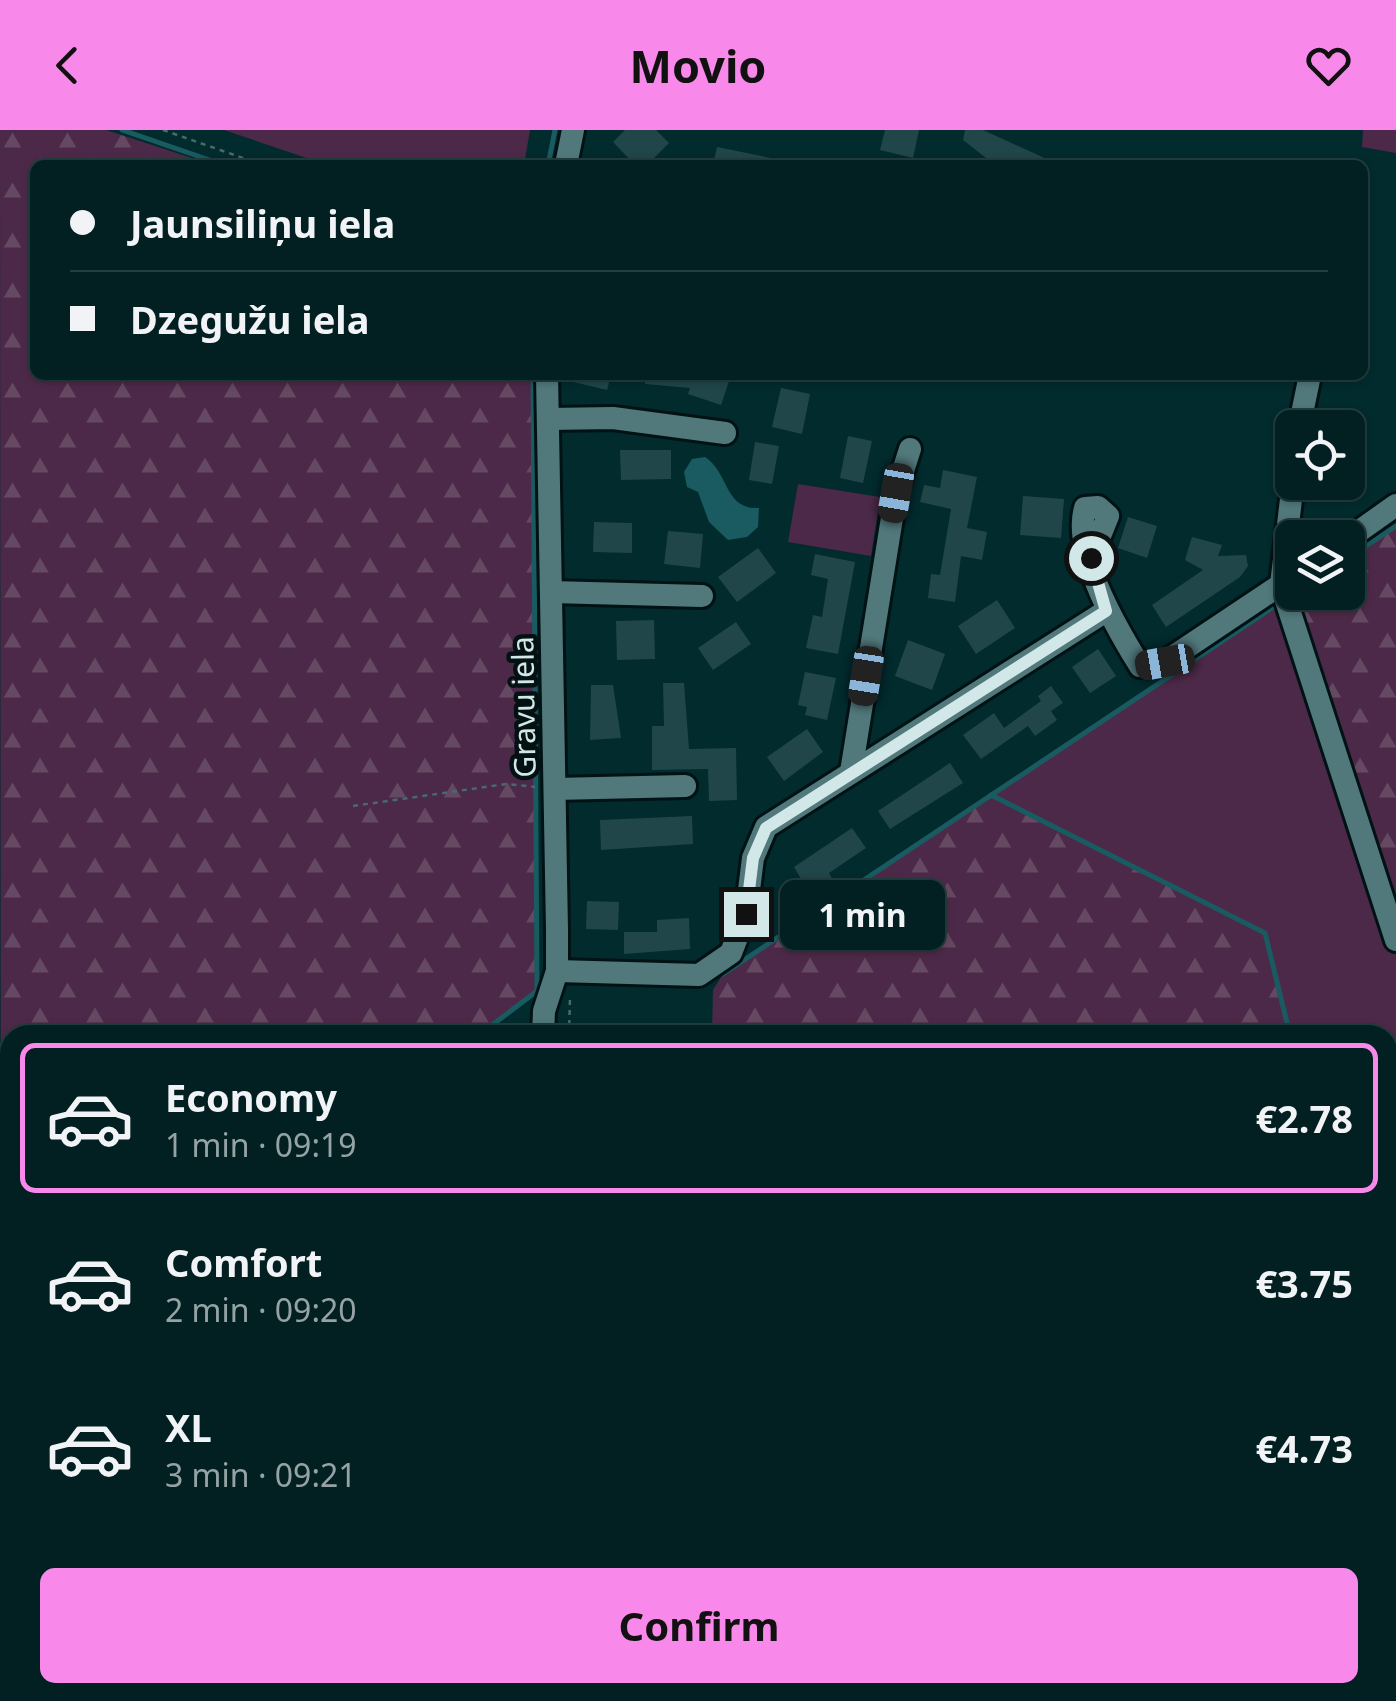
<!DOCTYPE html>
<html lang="en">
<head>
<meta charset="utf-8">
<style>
	:root { --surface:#022022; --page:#0c282a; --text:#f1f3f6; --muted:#96a3a5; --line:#233e40; --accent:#f888ea }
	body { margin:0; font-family:"Noto Sans",sans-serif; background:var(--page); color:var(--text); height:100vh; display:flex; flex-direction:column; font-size:38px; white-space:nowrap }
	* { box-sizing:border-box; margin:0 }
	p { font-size:32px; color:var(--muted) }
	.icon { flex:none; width:55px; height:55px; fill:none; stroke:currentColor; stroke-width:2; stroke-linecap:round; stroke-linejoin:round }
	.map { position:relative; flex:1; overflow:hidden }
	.side { position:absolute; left:0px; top:895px; width:1398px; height:678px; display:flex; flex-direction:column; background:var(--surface); border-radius:30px 30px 0 0; box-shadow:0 2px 8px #0004,0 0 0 2px var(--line) }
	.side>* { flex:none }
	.top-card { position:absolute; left:30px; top:30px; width:1338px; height:220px; border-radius:15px; box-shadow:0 2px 8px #0004,0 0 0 2px var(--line); display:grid; align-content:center; height:220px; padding:0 40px; background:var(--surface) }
	.controls { position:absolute; left:1275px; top:280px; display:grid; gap:20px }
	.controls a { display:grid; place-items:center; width:90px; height:90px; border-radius:15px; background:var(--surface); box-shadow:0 2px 8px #0004,0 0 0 2px var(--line); font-size:50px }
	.end { position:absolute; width:45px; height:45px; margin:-22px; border:12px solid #d2e7e8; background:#111; box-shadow:0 0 0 5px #111 }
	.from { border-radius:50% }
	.bubble { position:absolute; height:70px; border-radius:15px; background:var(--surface); box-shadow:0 2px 8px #0004,0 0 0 2px var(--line); font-size:32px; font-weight:700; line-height:70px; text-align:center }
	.car { position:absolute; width:30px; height:60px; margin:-30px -15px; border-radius:12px; box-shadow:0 0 8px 2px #0007; background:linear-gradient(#222 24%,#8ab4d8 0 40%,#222 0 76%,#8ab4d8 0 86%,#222 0) }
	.top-card b { display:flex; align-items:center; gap:35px; height:95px; font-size:38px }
	.top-card b+b { border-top:2px solid var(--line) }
	.top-card i { width:25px; height:25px; background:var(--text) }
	ul { padding:18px 0 0; list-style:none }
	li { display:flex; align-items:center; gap:30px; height:150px; margin:0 20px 15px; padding:0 20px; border:5px solid transparent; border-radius:15px }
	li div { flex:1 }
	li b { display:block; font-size:38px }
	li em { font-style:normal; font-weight:700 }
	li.selected { border-color:var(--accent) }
	li>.icon { width:90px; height:90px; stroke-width:1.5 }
	.primary-button { display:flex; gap:20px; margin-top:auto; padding:20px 40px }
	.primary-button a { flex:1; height:115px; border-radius:15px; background:var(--accent); color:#111; font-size:40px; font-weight:700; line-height:115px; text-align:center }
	header { display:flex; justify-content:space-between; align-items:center; height:130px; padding:0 40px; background:var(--accent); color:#111; font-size:45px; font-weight:700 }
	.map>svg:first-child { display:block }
</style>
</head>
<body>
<header><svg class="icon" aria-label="back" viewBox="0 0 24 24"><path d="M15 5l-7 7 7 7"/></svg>Movio<svg class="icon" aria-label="heart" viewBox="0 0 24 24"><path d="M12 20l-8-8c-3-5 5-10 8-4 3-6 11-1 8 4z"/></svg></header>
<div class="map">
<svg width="1396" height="1571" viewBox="0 0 1396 1571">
	<defs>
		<pattern id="forest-firs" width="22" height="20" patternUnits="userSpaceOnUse" patternTransform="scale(2.5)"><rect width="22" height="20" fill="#4c2948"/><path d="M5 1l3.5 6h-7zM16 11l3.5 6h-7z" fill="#654862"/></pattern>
	</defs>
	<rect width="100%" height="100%" fill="#022b2e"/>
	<g fill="#4c2948">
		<polygon points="224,0 530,0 524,35 327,35"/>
		<polygon points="1363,0 1396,0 1396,23 1362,17"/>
		<polygon points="798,354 880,367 871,426 788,412"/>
		<polygon points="1294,463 1396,792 1396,1339 1388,1304 1388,905 1290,905 1265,803 991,665"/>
		<polygon points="0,1280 10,1303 10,1515 0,1518"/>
		<polygon points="595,1562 598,1571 141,1571 137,1563"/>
	</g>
	<g fill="url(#forest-firs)">
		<polygon points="0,0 106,0 213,35 35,35 35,245 533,245 537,861 479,905 10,905 10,1242 1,1242"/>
		<polygon points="1396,393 1396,792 1294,463 1348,462 1348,426"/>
		<polygon points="991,665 1265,803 1290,905 712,905 713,860 723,844"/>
		<polygon points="1388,1304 1396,1339 1396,1571 841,1571 835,1563 1388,1562"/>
	</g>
	<g fill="#195b60">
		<path d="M 705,327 C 729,342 724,380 759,378 L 758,397 L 747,407 L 728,410 L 709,392 L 698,362 L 687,357 L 684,342 L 692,329 Z"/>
		<polygon points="555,1563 548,1571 354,1571 350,1563"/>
	</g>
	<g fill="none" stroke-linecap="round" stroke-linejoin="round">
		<g stroke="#195b60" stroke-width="5">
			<polyline points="122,0 224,35"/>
			<polyline points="548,35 555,0"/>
			<polyline points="1348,428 1396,396"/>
			<polyline points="991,665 1265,803 1290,905"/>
			<polyline points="723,844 1275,476"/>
			<polyline points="558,896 558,905"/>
			<polyline points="479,905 537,861 533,245"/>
			<polyline points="0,1242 10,1242"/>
			<polyline points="1388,1304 1396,1339"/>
			<polyline points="618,1562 621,1571"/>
		</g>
	</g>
	<g fill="#204649">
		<polygon points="625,0 656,0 669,13 647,35 635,35 613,12"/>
		<polygon points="885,0 919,0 913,28 880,20"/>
		<polygon points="965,0 983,0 1060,35 995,35 963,10"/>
		<polygon points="717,17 776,29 775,35 713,35"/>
		<polygon points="565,245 611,245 607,260 565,250"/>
		<polygon points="645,245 731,245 721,275 688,264 690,258 645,254"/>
		<polygon points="781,258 810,264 802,304 772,297"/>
		<polygon points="848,306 872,311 863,353 840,348"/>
		<polygon points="755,312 779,316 772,354 749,350"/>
		<polygon points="620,320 671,320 671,349 621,350"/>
		<polygon points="943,340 977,347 967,398 987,402 982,430 961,426 955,472 928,468 931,444 940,445 951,379 920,372 924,355 940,358"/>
		<polygon points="1023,366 1064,369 1061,408 1020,405"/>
		<polygon points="1128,387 1157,396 1147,428 1118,418"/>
		<polygon points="594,392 632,393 632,423 593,422"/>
		<polygon points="668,401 703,404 700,438 664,434"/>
		<polygon points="1192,407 1222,415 1218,426 1246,425 1248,436 1240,447 1166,497 1152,475 1203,440 1185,430"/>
		<polygon points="758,418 776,443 737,472 718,447"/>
		<polygon points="815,424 855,432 838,524 806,518 813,485 822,487 828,449 811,445"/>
		<polygon points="997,470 1015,498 976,524 958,496"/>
		<polygon points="654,490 655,529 617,530 616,491"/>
		<polygon points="736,492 751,514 713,540 698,518"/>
		<polygon points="908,510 945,524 932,560 895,546"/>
		<polygon points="1098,519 1116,546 1090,563 1072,537"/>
		<polygon points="805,542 836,548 827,590 805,585 807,577 798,575"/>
		<polygon points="663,553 684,553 689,619 736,618 737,670 709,671 708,639 652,640 652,596 664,596"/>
		<polygon points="591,555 613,555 621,608 590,610"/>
		<polygon points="1051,556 1063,573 1051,581 1057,590 1035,606 1028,596 981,629 963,605 994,583 1004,598 1041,571 1038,566"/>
		<polygon points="807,599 823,622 784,651 767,627"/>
		<polygon points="950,633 963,653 890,699 878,681"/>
		<polygon points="692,686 693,714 601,720 600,690"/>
		<polygon points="852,698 866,718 829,743 833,750 810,764 794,737"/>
		<polygon points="587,771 619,772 618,800 586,799"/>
		<polygon points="689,788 690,819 624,824 624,802 657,802 657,790"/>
	</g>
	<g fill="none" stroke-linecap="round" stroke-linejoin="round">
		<defs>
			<g id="minor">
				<polyline points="566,35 573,0"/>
				<polyline points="548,289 613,288 725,303"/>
				<polyline points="1299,298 1310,245"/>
				<polyline points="1293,352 1281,455 1396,810"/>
				<polyline points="1348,409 1396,375"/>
				<path d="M 1091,428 L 1108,386 L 1098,377 L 1085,378 C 1072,422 1117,499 1140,536 L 1165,532 L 1292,447"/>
				<polyline points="551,462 702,466"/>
				<polyline points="851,642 896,363 910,319"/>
				<polyline points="555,659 685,656"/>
				<polyline points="557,841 699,845 731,823 746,784 753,728 766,697 1106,481"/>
				<polyline points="543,905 544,881 557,841 557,800 547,245"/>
				<polyline points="603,1562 606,1571"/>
			</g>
		</defs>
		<use href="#minor" stroke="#001214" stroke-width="28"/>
		<g stroke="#486a6d" stroke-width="2.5" stroke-dasharray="5 5" stroke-linecap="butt">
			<polyline points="163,0 263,35"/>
			<polyline points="353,676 506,654 535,657"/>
			<polyline points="569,905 570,867"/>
			<polyline points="226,1562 229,1571"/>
			<polyline points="303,1562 305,1571"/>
			<polyline points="334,1562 337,1571"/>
			<polyline points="403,1562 407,1571"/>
			<polyline points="568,1562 569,1571"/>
			<polyline points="627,1562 630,1571"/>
		</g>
		<use href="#minor" stroke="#51787b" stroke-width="22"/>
	</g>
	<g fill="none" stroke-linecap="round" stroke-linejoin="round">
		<polyline stroke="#d2e7e8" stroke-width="12" points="746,784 753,728 766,698 1106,481 1091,428"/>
	</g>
	<g text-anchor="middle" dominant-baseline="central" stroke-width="9" stroke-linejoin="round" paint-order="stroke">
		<g font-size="30" fill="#d2e7e8" stroke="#031112">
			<text transform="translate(523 577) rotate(-91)">Gravu iela</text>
		</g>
	</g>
</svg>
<div class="controls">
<a><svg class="icon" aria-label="locate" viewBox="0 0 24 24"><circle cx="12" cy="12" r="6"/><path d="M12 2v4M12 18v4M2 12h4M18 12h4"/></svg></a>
<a><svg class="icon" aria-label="layers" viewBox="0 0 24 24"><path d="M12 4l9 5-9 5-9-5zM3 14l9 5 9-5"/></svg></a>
</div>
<i class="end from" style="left:1091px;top:428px"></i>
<i class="end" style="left:746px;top:784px"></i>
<div class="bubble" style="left:780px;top:750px;width:165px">1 min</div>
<i class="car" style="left:896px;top:363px;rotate:190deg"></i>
<i class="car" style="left:1165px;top:532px;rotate:260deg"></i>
<i class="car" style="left:866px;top:546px;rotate:189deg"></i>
<div class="top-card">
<b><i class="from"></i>Jaunsiliņu iela</b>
<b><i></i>Dzegužu iela</b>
</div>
<section class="side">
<ul>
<li class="selected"><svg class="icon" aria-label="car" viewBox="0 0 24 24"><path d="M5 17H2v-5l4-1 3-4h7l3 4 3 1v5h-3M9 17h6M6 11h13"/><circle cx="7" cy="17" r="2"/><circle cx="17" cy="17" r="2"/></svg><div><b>Economy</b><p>1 min · 09:19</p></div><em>€2.78</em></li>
<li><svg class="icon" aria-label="car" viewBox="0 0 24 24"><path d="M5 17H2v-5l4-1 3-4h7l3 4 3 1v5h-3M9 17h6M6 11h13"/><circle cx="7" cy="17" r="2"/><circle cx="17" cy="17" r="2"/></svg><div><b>Comfort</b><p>2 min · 09:20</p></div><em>€3.75</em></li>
<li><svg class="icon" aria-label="car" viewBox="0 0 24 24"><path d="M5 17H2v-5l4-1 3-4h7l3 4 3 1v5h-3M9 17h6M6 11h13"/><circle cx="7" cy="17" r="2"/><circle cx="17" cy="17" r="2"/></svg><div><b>XL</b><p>3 min · 09:21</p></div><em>€4.73</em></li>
</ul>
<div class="primary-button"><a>Confirm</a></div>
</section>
</div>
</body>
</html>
